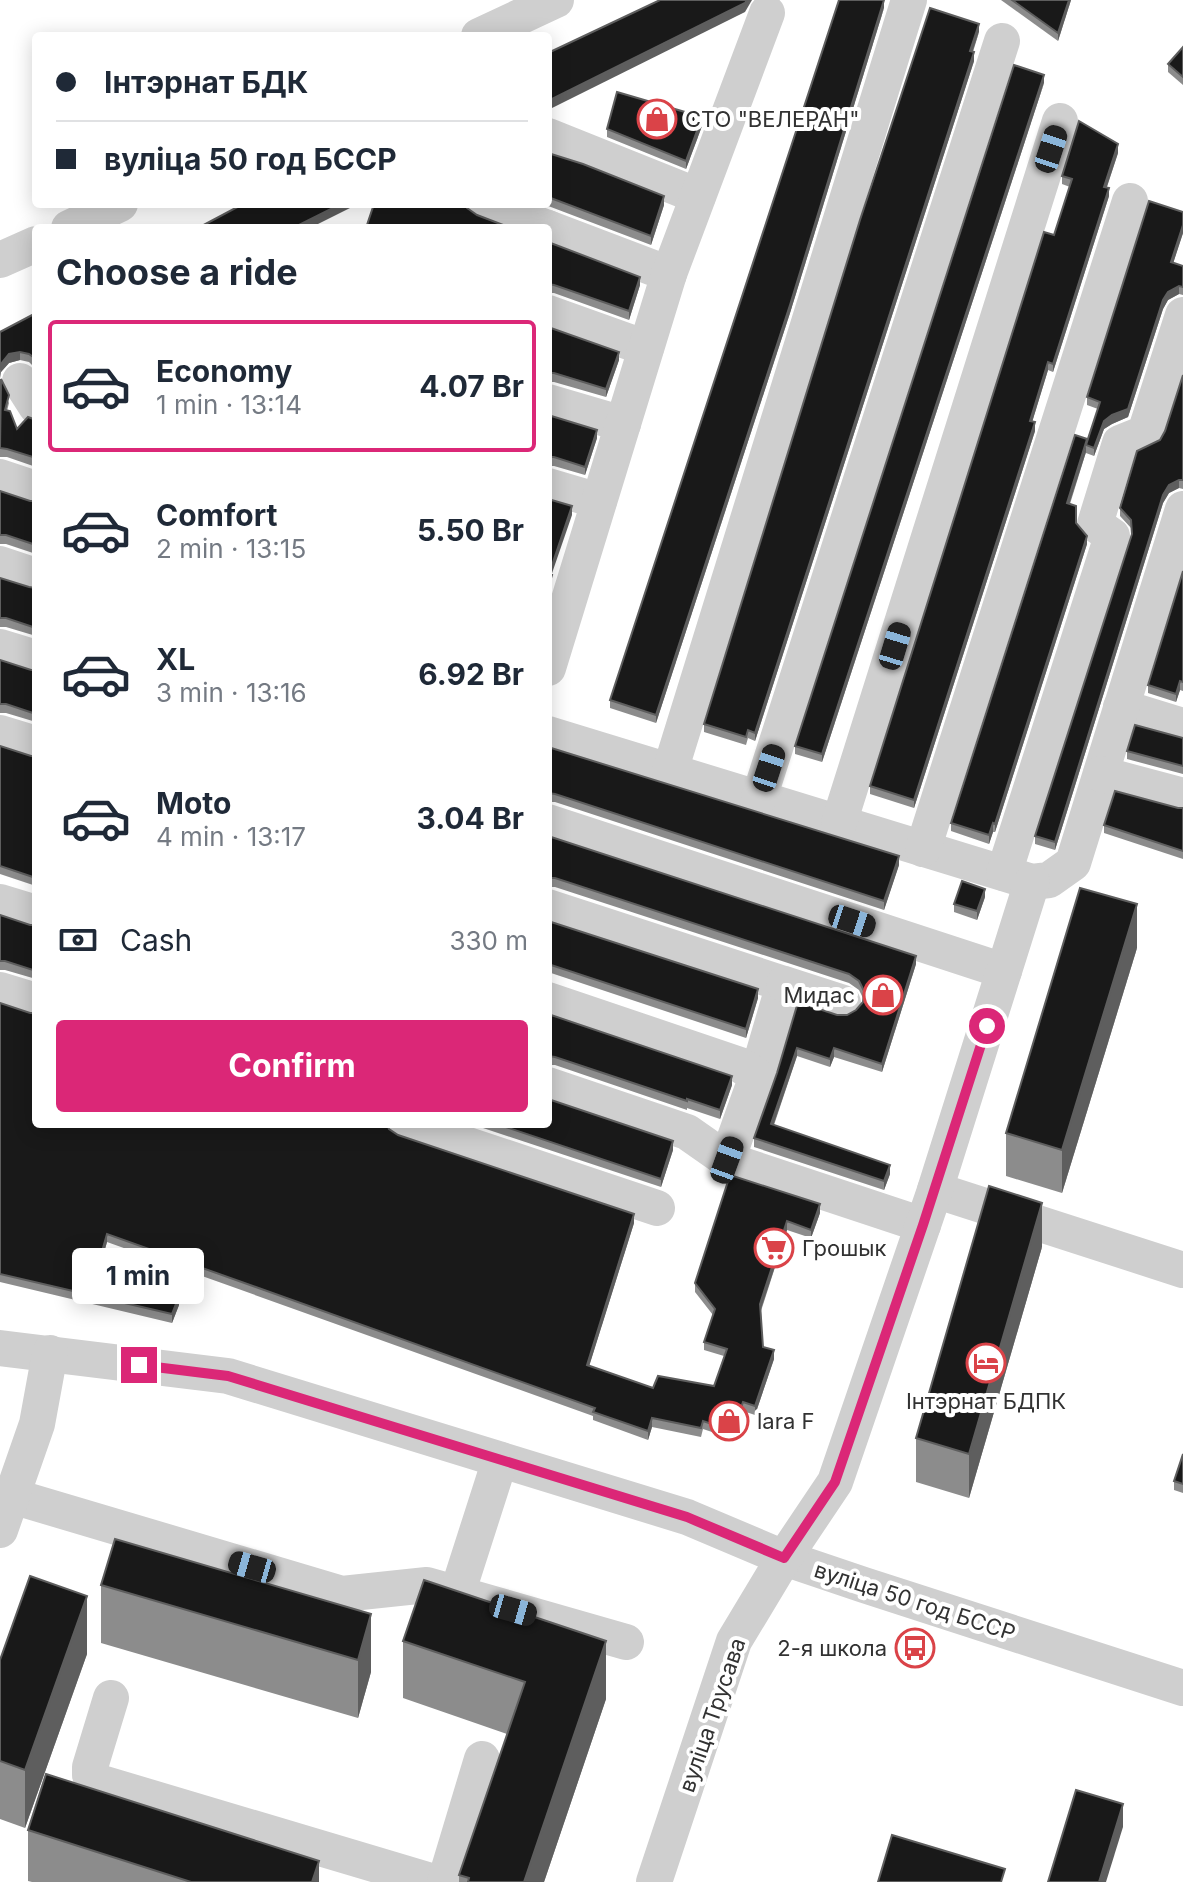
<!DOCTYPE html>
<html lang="en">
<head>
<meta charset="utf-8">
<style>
	:root { --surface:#fff; --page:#f6f6f7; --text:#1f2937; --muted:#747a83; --line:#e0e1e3; --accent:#db2777 }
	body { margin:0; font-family:Inter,sans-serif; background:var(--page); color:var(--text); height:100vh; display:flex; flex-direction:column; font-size:30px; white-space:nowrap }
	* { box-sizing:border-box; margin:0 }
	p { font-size:26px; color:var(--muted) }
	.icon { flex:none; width:44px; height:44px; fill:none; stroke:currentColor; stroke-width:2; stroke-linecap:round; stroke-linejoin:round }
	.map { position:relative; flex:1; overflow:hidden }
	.sheet { position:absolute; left:32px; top:224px; width:520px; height:904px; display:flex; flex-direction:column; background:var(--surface); border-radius:8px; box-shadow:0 4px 20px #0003 }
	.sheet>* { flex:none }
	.hud { position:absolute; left:32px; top:32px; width:520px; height:176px; border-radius:8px; box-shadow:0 4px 20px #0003; display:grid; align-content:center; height:176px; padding:0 24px; background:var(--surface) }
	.end { position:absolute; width:36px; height:36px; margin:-18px; border:10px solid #db2777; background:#fff; box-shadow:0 0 0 4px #fff }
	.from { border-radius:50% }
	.bubble { position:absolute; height:56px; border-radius:8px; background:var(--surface); box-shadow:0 4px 20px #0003; font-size:26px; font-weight:700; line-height:56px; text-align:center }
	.car { position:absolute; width:24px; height:48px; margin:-24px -12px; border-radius:10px; box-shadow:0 0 6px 2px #0007; background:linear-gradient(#222 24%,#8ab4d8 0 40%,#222 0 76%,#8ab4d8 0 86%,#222 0) }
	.hud b { display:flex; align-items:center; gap:28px; height:76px; font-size:30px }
	.hud b+b { border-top:2px solid var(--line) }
	.hud i { width:20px; height:20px; background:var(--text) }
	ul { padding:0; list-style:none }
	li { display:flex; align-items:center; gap:24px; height:132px; margin:0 16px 12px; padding:0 8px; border:4px solid transparent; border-radius:8px }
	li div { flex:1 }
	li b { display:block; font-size:30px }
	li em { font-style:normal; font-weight:700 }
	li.current { border-color:var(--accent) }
	li>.icon { width:72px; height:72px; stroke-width:1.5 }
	h2 { padding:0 24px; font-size:36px; line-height:96px }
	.pay { display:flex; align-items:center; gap:20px; height:88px; padding:0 24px; font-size:30px }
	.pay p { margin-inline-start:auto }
	.action { display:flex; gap:16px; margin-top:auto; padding:16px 24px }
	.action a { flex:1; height:92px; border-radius:8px; background:var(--accent); color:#fff; font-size:32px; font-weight:700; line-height:92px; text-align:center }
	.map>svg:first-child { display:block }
</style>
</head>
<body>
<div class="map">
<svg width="1183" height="1882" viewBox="0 0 1183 1882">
	<rect width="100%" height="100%" fill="#fff"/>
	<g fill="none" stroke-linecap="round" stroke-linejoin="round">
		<g stroke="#cfcfcf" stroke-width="36">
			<polyline points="479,36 556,0"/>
			<polyline points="548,136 698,196"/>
			<polyline points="484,204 548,228"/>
			<polyline points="69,228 120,204"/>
			<polyline points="548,228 669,274"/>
			<polyline points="0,260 36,244"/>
			<polyline points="548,313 646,348"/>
			<polyline points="20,381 36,406"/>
			<polyline points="548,402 623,424"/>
			<polyline points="0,477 36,489"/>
			<polyline points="548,486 599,501"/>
			<polyline points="0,564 36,576"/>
			<polyline points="0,647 36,658"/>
			<polyline points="548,668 669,274 767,13"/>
			<polyline points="1121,707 1183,726"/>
			<polyline points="0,733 36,744"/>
			<polyline points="548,734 1032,882 1049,880 1073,863 1183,509"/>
			<polyline points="670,771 909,0"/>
			<polyline points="1101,774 1183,796"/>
			<polyline points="759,798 1002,41"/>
			<polyline points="548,822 1004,971"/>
			<polyline points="839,823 1060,121"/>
			<polyline points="923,849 1130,201"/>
			<polyline points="1004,873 1112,536 1095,524 1120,443 1145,433 1183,315"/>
			<polyline points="0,902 36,913"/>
			<polyline points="548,907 784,984 757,1076"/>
			<polyline points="784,984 843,1003"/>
			<polyline points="0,990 36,1001"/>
			<polyline points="548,1000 740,1065 757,1076 727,1160"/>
			<polyline points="548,1085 687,1132 727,1160 923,1225"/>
			<polyline points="405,1124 657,1208"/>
			<polyline points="935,1190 1183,1270"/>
			<polyline points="0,1348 228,1376 687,1517 784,1558 864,1585 1183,1688"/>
			<polyline points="12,1496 342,1594 427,1585 626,1642"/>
			<polyline points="0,1530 37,1424 50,1353"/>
			<polyline points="457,1594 500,1460"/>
			<polyline points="111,1698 90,1767 90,1775 95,1781 434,1882"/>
			<polyline points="445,1882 482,1759"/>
			<polyline points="654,1882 734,1641 784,1558 835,1482 935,1190 1032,882"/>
		</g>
	</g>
	<g fill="#8c8c8c">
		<polygon points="1001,0 1071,0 1058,41"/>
		<polygon points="884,8 790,313 656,723 610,708 610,700"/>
		<polygon points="979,32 973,52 974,61 755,741 748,738 746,745 704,732 704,724"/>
		<polygon points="1183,47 1183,85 1168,72 1168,64"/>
		<polygon points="1044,83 822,762 795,754 795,746"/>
		<polygon points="702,126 686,169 607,137 607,129"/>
		<polygon points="548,153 664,205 651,245 543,204 548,204"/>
		<polygon points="1118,153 1107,187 1109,196 1053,372 1048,370 1032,422 1035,431 914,808 870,794 870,786 1070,187 1062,184 1062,176"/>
		<polygon points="1183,212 1183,233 1173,263 1183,266 1183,295 1179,294 1168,300 1163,309 1128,417 1112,424 1104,429 1094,456 1086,453 1086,452 1070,504 1076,524 1087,544 995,832 993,832 989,844 951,831 951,823 1098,409 1087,405 1087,397"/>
		<polygon points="548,242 640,285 629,320 554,293 548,293"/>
		<polygon points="36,313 36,364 33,366 29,362 20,360 9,363 1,372 0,378 0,332"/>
		<polygon points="548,327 619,360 606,397 554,382 548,382"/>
		<polygon points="1183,375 1183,489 1179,488 1169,493 1163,503 1055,850 1035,844 1035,836 1132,535 1131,528 1120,516 1120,508 1165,431"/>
		<polygon points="0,380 9,403 7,411 17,429 36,420 36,467 7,457 0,457"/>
		<polygon points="548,415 597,438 585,475 554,466 548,466"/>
		<polygon points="0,491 30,501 36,501 36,554 6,544 0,544"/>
		<polygon points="1183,571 1183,691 1180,690 1176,702 1148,693 1148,685"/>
		<polygon points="0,578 29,587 36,588 36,636 6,627 0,627"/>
		<polygon points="0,660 31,670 36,670 36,722 6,713 0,713"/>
		<polygon points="1183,738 1183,774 1127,759 1127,751"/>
		<polygon points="0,746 31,756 36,756 36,886 0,874"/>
		<polygon points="548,747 899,865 884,910 555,802 548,802"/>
		<polygon points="1178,808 1183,808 1183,859 1104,833 1104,825"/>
		<polygon points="548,836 916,964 882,1072 834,1057 830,1067 797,1056 774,1125 890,1174 884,1190 754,1147 754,1138 777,1073 798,1002 837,1015 847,1015 856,1010 863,1002 863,998 859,990 849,983 555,887 548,887"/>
		<polygon points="985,897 977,920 954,912 954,904"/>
		<polygon points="0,915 30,925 36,925 36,979 5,970 0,970"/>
		<polygon points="548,921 758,998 746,1038 548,972"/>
		<polygon points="1137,948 1062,1193 1006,1176 1006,1133"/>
		<polygon points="0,1003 389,1129 398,1135 634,1223 589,1366 653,1388 714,1386 724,1356 704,1350 704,1342 713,1315 695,1292 695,1283 730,1175 820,1213 811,1238 787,1230 761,1311 763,1347 774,1359 755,1415 743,1411 733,1439 703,1429 701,1437 652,1427 648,1440 593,1420 593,1416 107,1242 98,1273 179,1305 172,1323 0,1282"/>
		<polygon points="548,1014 732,1085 720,1119 687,1108 687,1110 555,1065 548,1065"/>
		<polygon points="471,1124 548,1124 673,1150 661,1187"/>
		<polygon points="1042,1247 969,1498 916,1482 916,1438"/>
		<polygon points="1183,1454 1183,1493 1174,1490 1174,1481"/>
		<polygon points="101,1585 371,1614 371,1672 358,1718 101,1643"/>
		<polygon points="403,1641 606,1699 544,1882 459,1882 459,1875 507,1734 403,1698"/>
		<polygon points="87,1654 25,1828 0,1819 0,1660"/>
		<polygon points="28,1830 319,1882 32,1882 28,1881"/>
	</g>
	<g fill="#5e5e5e">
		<polygon points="747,0 752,0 745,12 548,110 548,101"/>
		<polygon points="884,0 884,8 790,313 656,723 656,715"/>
		<polygon points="1069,0 1071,0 1058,41 1058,33"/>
		<polygon points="979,24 979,32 970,59 970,51"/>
		<polygon points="974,52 974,61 755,741 755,733"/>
		<polygon points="1044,75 1044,83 822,762 822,754"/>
		<polygon points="702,117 702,126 686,169 686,161"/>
		<polygon points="1118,144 1118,153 1104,195 1104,187"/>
		<polygon points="1109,188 1109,196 1053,372 1053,364"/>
		<polygon points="664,196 664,205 651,245 651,236"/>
		<polygon points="341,204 358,204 310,228 293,228"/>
		<polygon points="1183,225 1183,233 1171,270 1171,262"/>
		<polygon points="640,277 640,285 629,320 629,311"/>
		<polygon points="1179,286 1179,294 1168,300 1163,309 1128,417 1112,424 1104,429 1094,456 1094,448 1104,421 1163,300 1168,292"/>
		<polygon points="20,352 20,360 9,363 1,372 0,378 1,364 9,354"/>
		<polygon points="619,352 619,360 606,397 606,389"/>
		<polygon points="36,356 36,364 33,366 33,357"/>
		<polygon points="1048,362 1048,370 1030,429 1030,421"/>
		<polygon points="1035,422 1035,431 914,808 914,800"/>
		<polygon points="597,430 597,438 585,475 585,467"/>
		<polygon points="1086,445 1086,452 1067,511 1067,503"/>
		<polygon points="1179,480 1179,488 1169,493 1163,503 1055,850 1055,842 1163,495 1169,485"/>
		<polygon points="572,506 572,515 549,582 549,574"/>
		<polygon points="1087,536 1087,544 995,832 995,824"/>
		<polygon points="552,575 552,583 548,596 548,588"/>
		<polygon points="1180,681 1180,690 1176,702 1176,694"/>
		<polygon points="993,823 993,832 989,844 989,835"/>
		<polygon points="899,856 899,865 884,910 884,901"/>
		<polygon points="985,889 985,897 977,920 977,911"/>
		<polygon points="1137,904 1137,948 1062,1193 1062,1150"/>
		<polygon points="916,956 916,964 882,1072 882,1064"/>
		<polygon points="758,989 758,998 746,1038 746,1029"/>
		<polygon points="797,1048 797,1056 771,1132 771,1124"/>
		<polygon points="834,1048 834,1057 830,1067 830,1059"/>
		<polygon points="732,1076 732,1085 720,1119 720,1110"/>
		<polygon points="673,1141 673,1150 661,1187 661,1179"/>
		<polygon points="890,1165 890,1174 884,1190 884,1181"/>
		<polygon points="1042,1203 1042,1247 969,1498 969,1454"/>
		<polygon points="820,1204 820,1213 811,1238 811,1230"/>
		<polygon points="634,1214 634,1223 587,1373 587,1365"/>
		<polygon points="787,1221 787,1230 760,1312 760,1304"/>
		<polygon points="107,1234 107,1242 96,1281 96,1272"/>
		<polygon points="179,1296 179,1305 172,1323 172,1314"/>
		<polygon points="774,1350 774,1359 755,1415 755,1406"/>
		<polygon points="743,1402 743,1411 733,1439 733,1431"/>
		<polygon points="652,1418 652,1427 648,1440 648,1431"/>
		<polygon points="87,1596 87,1654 25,1828 25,1770"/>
		<polygon points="371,1614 371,1672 358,1718 358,1660"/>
		<polygon points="606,1641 606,1699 544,1882 524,1882"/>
		<polygon points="1123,1804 1123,1827 1106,1882 1099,1882"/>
		<polygon points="319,1861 319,1882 312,1882"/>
	</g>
	<g fill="#191919" stroke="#5e5e5e" stroke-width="2">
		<polygon points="660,0 747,0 745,3 548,101 548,53"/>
		<polygon points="839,0 884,0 790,305 656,715 610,700"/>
		<polygon points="1012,0 1069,0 1058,33"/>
		<polygon points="930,8 979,24 970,51 974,52 755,733 748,730 746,737 704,724 860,220"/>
		<polygon points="1183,47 1183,77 1168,64"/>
		<polygon points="1014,65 1044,75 822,754 795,746"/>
		<polygon points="617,92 702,117 686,161 607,129"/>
		<polygon points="1079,121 1118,144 1104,187 1109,188 1053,364 1048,362 1030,421 1035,422 914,800 870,786 1044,232 1054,235 1072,179 1062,176"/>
		<polygon points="548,153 583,164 664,196 651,236 548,197"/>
		<polygon points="1149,201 1183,212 1183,225 1171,262 1183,266 1183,287 1179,286 1168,292 1163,300 1128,409 1112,415 1104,421 1094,448 1086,445 1100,402 1087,397"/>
		<polygon points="243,204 341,204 293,228 198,228"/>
		<polygon points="374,204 466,204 467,208 477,215 511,228 366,228"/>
		<polygon points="548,242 640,277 629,311 554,285 548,284"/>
		<polygon points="36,313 36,356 33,357 29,354 20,352 9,354 1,364 0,370 0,332"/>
		<polygon points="548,327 619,352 606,389 554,373 548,373"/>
		<polygon points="1183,375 1183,480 1179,480 1169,485 1163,495 1055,842 1035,836 1132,534 1131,520 1120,508 1137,451 1160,440 1165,431"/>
		<polygon points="1,379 9,395 5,410 10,411 17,429 28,417 36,420 36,458 7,449 0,448"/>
		<polygon points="548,415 597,430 585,467 554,457 548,457"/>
		<polygon points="1075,435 1087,439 1067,503 1076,506 1076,523 1087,536 995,824 993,823 989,835 951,823"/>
		<polygon points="0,491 30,501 36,501 36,545 6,535 0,535"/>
		<polygon points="548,499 572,506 549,574 552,575 548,588"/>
		<polygon points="1183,571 1183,682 1180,681 1176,694 1148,685"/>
		<polygon points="0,578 29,587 36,588 36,628 6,618 0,618"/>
		<polygon points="0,660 31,670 36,670 36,714 6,704 0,704"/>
		<polygon points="1135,725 1183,738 1183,766 1127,751"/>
		<polygon points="0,746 31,756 36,756 36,878 0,866"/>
		<polygon points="548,747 899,856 884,901 555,794 548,793"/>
		<polygon points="1115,791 1178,808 1183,808 1183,851 1104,825"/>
		<polygon points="548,836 916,956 882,1064 834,1048 830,1059 797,1048 771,1124 890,1165 884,1181 754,1138 777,1073 798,1002 837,1015 847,1015 856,1010 863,1002 864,991 859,981 849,974 555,878 548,878"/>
		<polygon points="962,881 985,889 977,911 954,904"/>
		<polygon points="1080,888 1137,904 1062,1150 1006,1133"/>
		<polygon points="0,915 30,925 36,925 36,971 5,961 0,961"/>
		<polygon points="548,921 758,989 746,1029 548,964"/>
		<polygon points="0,1003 30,1013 36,1013 36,1124 387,1124 389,1129 398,1135 634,1214 587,1365 653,1388 658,1376 714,1386 727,1349 704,1342 715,1309 695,1283 730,1175 820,1204 811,1230 787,1221 760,1304 763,1347 774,1350 755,1406 743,1402 733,1431 703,1421 701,1428 652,1418 648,1431 593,1412 595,1408 107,1234 96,1272 179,1296 172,1314 0,1274"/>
		<polygon points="548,1014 732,1076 720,1110 687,1099 687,1101 555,1057 548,1056"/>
		<polygon points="548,1099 673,1141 661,1179 497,1124 548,1124"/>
		<polygon points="989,1186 1042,1203 969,1454 916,1438"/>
		<polygon points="1183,1454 1183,1484 1174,1481"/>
		<polygon points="115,1539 371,1614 358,1660 101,1585"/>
		<polygon points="30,1576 87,1596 25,1770 0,1761 0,1660"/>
		<polygon points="424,1580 606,1641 524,1882 468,1882 469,1878 459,1875 525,1682 403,1641"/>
		<polygon points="46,1774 319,1861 312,1882 191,1882 28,1830"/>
		<polygon points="1076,1790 1123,1804 1099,1882 1048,1882"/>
		<polygon points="892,1835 1005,1869 1001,1882 878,1882"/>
	</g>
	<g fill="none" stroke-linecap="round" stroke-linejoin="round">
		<polyline stroke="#db2777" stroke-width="10" points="139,1365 228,1376 687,1517 784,1558 835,1482 923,1225 987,1026"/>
	</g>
	<defs>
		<symbol id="shop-ring" viewBox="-11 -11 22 22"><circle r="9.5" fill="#fff" stroke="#da4348" stroke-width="1.5"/><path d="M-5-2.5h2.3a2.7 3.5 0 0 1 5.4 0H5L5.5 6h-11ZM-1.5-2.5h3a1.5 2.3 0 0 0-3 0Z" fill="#da4348"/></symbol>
		<symbol id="supermarket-ring" viewBox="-11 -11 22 22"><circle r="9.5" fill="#fff" stroke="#da4348" stroke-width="1.5"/><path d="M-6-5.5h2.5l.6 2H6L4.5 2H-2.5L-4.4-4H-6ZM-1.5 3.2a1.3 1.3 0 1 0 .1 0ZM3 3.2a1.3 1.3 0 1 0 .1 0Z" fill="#da4348"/></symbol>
		<symbol id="hotel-ring" viewBox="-11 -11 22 22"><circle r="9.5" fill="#fff" stroke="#da4348" stroke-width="1.5"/><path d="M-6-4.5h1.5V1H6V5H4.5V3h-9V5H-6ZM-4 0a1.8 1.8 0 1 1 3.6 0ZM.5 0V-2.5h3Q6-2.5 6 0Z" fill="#da4348"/></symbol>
		<symbol id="bus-ring" viewBox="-11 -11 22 22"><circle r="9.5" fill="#fff" stroke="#da4348" stroke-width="1.5"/><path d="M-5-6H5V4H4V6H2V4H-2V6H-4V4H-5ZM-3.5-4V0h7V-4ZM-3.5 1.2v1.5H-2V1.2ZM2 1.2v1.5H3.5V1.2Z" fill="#da4348"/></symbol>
	</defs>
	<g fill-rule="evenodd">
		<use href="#shop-ring" x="635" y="97" width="44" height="44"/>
		<use href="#shop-ring" x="861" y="973" width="44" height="44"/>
		<use href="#supermarket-ring" x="752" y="1226" width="44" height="44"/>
		<use href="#hotel-ring" x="964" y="1341" width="44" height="44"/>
		<use href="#shop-ring" x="707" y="1399" width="44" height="44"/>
		<use href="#bus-ring" x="893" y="1626" width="44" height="44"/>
	</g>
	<g text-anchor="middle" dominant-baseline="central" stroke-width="8" stroke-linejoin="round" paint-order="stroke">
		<g font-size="22" fill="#323232" stroke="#fff" text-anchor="start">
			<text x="685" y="119">СТО "ВЕЛЕРАН"</text>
			<text x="855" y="995" text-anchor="end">Мидас</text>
			<text x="802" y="1248">Грошык</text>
			<text x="986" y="1401" text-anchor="middle">Інтэрнат БДПК</text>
			<text x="757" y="1421">lara F</text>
			<text x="887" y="1648" text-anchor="end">2-я школа</text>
		</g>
		<g font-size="22" fill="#323232" stroke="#fff">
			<text transform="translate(915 1601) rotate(18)">вуліца 50 год БССР</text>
			<text transform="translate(712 1715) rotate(-71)">вуліца Трусава</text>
		</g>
	</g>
</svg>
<i class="end from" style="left:987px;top:1026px"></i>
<i class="end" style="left:139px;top:1365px"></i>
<div class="bubble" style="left:72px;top:1248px;width:132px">1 min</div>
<i class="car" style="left:1051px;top:149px;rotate:18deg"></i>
<i class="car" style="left:895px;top:646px;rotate:17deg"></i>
<i class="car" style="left:769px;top:768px;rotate:18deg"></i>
<i class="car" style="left:852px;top:921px;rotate:108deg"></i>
<i class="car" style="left:727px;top:1160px;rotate:20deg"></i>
<i class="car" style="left:252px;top:1567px;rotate:286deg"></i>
<i class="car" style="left:513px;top:1610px;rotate:106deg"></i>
<div class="hud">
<b><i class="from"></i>Інтэрнат БДК</b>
<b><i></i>вуліца 50 год БССР</b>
</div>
<section class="sheet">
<h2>Choose a ride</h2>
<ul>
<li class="current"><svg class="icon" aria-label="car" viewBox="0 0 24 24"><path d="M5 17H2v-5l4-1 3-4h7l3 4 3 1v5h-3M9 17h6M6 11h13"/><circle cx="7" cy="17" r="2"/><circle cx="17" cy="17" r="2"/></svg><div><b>Economy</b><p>1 min · 13:14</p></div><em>4.07 Br</em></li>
<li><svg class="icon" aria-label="car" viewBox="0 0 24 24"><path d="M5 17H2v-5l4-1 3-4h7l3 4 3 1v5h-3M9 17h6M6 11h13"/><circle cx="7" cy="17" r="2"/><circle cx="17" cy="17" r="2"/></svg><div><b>Comfort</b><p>2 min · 13:15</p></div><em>5.50 Br</em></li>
<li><svg class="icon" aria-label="car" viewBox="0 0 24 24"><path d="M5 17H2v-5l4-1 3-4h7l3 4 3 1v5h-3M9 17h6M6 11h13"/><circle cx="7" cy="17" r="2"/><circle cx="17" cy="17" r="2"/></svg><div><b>XL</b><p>3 min · 13:16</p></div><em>6.92 Br</em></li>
<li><svg class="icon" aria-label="car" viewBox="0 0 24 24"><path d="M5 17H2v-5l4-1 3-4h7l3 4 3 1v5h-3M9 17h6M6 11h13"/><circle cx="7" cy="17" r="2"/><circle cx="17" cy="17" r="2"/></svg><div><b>Moto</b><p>4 min · 13:17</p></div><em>3.04 Br</em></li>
</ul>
<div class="pay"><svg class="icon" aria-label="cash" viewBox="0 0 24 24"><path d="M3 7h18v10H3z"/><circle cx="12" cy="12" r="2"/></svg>Cash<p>330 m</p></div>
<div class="action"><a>Confirm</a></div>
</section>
</div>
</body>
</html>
